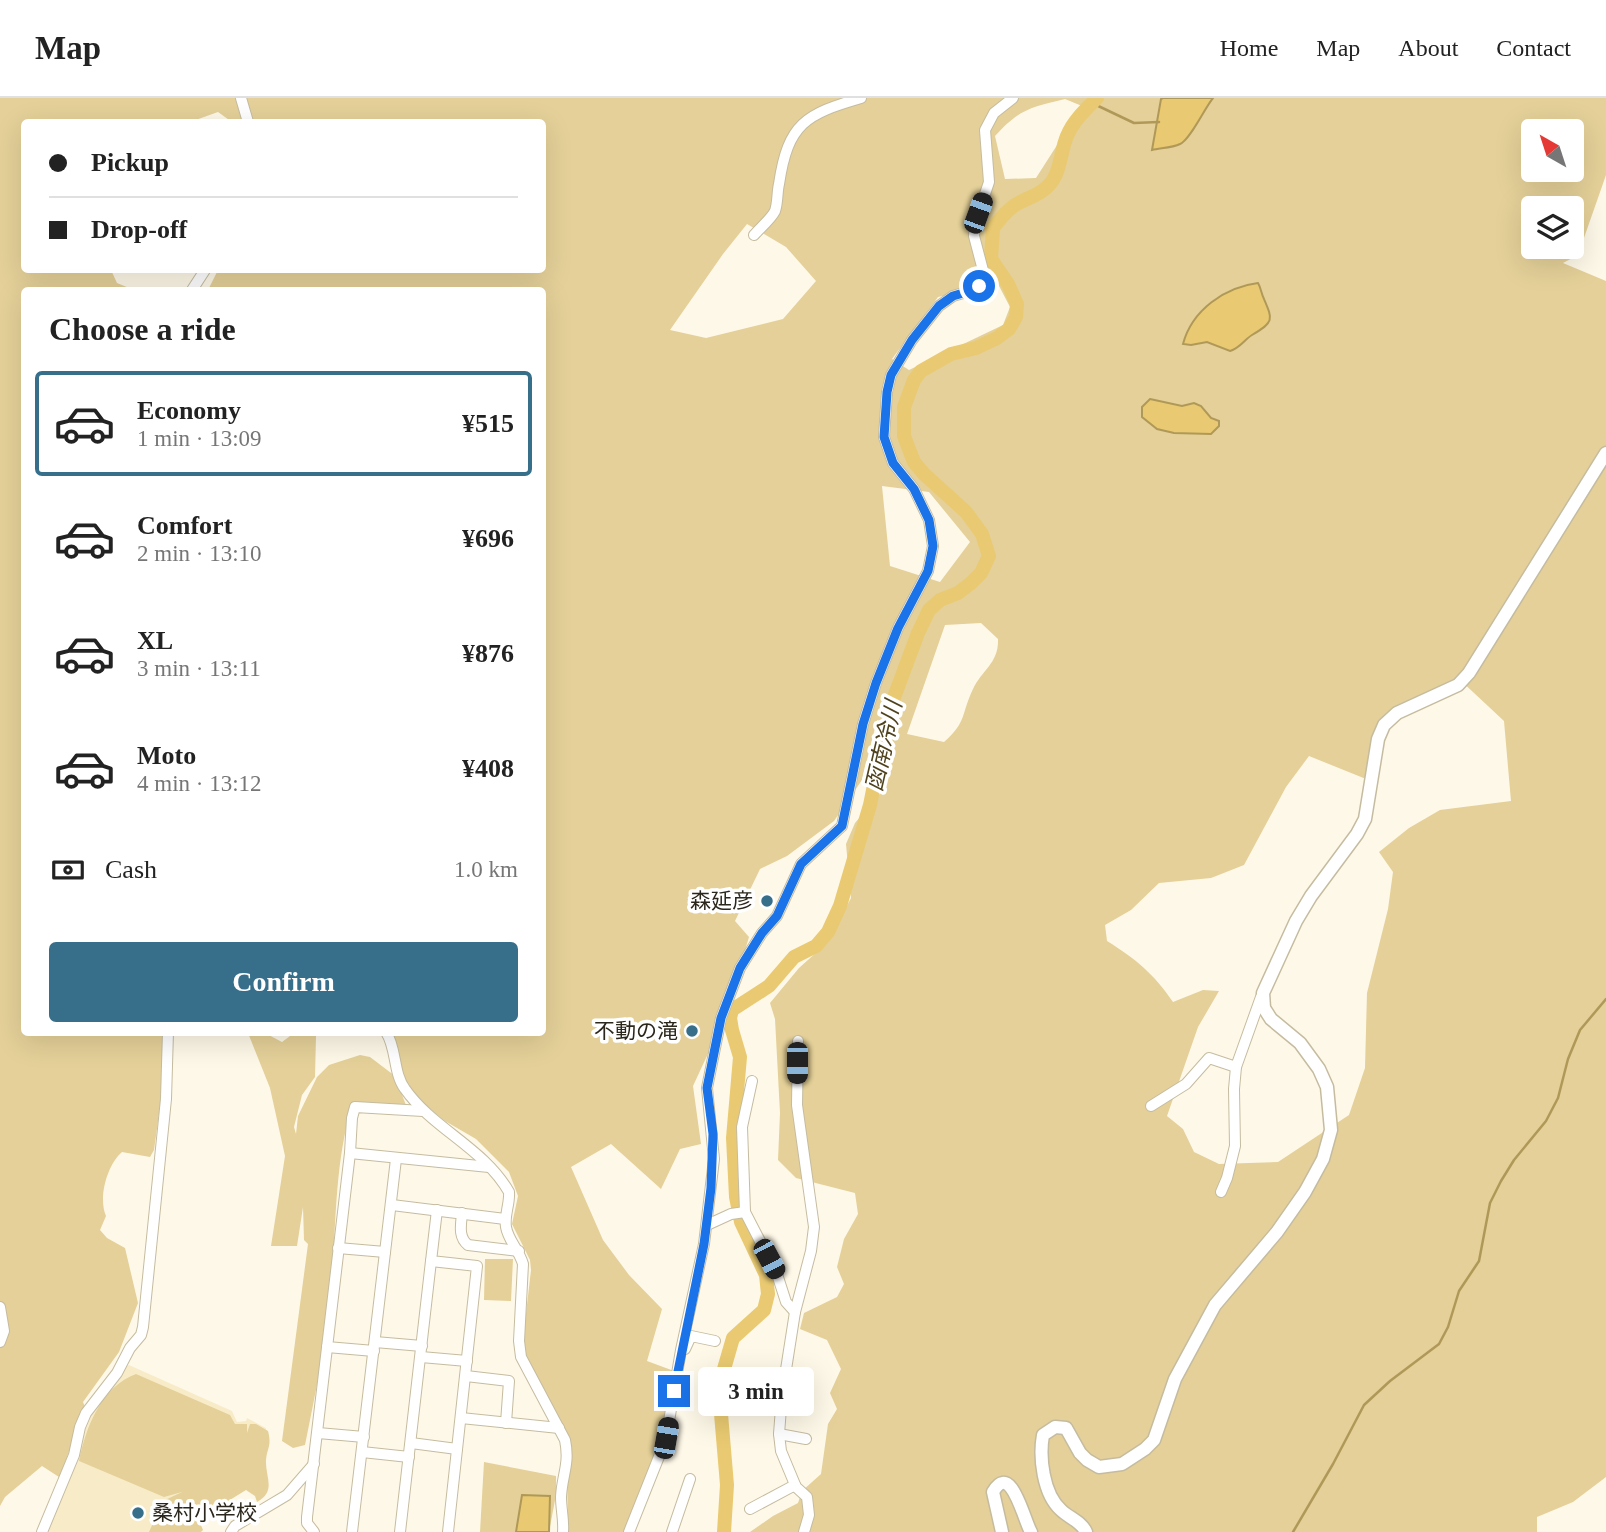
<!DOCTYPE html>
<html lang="en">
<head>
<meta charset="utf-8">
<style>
	:root { --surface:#fff; --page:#f6f6f6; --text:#222; --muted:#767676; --line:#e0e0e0; --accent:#376f8a }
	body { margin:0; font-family:"Times New Roman","Noto Sans JP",serif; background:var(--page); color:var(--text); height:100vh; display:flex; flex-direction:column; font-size:26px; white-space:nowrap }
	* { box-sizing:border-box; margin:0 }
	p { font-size:23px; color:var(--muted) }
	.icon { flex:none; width:38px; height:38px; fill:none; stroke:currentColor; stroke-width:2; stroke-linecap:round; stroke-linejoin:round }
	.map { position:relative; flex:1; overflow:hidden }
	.details { position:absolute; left:21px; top:189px; width:525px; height:749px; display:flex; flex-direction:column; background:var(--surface); border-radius:7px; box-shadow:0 7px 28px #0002 }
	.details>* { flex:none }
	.top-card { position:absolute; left:21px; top:21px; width:525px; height:154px; border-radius:7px; box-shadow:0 7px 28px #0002; display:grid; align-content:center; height:154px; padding:0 28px; background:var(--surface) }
	.needle { width:46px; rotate:321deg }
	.tools { position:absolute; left:1521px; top:21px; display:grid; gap:14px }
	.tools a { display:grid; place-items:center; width:63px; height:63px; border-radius:7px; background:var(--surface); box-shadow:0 7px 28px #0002; font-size:35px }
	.end { position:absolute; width:32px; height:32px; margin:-16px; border:9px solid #1a73e8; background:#fff; box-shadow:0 0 0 4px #fff }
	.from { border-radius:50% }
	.bubble { position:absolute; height:49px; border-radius:7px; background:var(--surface); box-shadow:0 7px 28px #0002; font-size:23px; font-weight:700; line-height:49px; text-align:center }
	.car { position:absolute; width:21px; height:42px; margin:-21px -10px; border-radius:9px; box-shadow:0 0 5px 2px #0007; background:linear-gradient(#222 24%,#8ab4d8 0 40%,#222 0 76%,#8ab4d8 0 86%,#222 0) }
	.top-card b { display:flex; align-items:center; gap:24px; height:66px; font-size:26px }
	.top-card b+b { border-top:2px solid var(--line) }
	.top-card i { width:18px; height:18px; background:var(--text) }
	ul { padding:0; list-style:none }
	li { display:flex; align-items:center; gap:21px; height:105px; margin:0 14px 10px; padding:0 14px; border:4px solid transparent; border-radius:7px }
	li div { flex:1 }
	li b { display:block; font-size:26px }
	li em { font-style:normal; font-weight:700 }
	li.on { border-color:var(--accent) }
	li>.icon { width:63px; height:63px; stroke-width:1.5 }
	h2 { padding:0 28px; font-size:32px; line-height:84px }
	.pay { display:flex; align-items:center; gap:18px; height:77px; padding:0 28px; font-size:26px }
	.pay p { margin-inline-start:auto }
	.cta { display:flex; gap:14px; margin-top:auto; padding:14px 28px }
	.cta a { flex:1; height:80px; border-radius:7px; background:var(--accent); color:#fff; font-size:28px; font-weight:700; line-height:80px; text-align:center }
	header { display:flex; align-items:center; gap:42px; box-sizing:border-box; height:98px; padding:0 35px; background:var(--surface); border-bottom:2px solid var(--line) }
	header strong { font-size:33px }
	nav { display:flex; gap:38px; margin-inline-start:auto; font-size:24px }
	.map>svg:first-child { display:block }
</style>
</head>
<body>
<header>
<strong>Map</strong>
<nav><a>Home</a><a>Map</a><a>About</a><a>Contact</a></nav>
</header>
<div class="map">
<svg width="1606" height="1434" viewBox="0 0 1606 1434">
	<rect width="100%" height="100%" fill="#fef8e8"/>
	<polygon fill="#f8ecc8" points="129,1267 232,1313 237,1324 246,1323 247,1320 266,1330 265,1346 172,1434 47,1434 79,1350 86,1325 96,1307 118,1282 125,1269"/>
	<g fill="#e4d098" fill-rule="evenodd">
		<path d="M 0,0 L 1163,0 L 1161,1 L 1152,52 L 1192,34 L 1203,12 L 1213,0 L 1606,0 L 1606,77 L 1578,157 L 1563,165 L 1606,183 L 1606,1379 L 1573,1404 L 1537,1419 L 1537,1434 L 750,1434 L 773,1418 L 798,1405 L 802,1393 L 821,1376 L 828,1326 L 837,1311 L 830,1295 L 841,1271 L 827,1242 L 800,1231 L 804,1215 L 837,1199 L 844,1186 L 837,1169 L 844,1141 L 858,1116 L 855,1095 L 796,1080 L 778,1062 L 780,1015 L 775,921 L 770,905 L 799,870 L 828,844 L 851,800 L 846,746 L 855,725 L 884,691 L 894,629 L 877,622 L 862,682 L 834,723 L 787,758 L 760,771 L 735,823 L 749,839 L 725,919 L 693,988 L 701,1046 L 680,1051 L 661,1091 L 611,1046 L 571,1069 L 603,1142 L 629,1177 L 662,1211 L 647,1263 L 674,1273 L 664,1335 L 629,1434 L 565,1434 L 568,1424 L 567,1380 L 571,1369 L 566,1344 L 521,1259 L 531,1172 L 530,1162 L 512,1126 L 518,1098 L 509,1074 L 476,1041 L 445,1023 L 405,991 L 386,935 L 542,934 L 542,192 L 208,192 L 218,172 L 542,172 L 542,24 L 232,24 L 218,14 L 190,24 L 24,24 L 24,172 L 111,172 L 117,185 L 134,192 L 24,192 L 24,934 L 164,935 L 165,972 L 154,1052 L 150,1059 L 122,1054 C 107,1067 98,1100 106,1118 L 100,1132 L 107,1140 L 125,1150 L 138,1205 L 119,1254 L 83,1304 L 85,1309 C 74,1332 70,1356 59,1379 L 42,1368 L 5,1399 L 0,1408 ZM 1065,1 L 1082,8 L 1036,80 L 1005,81 L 995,38 C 1018,12 1031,9 1065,1 ZM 1533,33 L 1572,33 L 1572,72 L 1533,72 ZM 1533,110 L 1572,110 L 1572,149 L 1533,149 ZM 747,126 L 786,149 L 816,183 L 783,221 L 706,240 L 670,232 L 723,156 ZM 998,186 L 1010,209 L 1003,227 L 909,272 L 892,261 L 938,199 ZM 882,388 L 929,394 L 970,444 L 940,484 L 890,468 ZM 981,525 L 998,541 C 999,565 982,572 973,591 C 961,616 967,624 944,644 L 907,636 L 945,527 ZM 1458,580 L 1504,623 L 1511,703 L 1440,712 L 1409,730 L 1379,754 L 1393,774 L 1388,811 L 1367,895 L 1365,970 L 1349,1017 L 1278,1064 L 1219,1066 L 1194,1054 L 1183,1031 L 1167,1018 L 1198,929 L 1219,893 L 1203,892 L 1173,904 C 1154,876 1136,861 1107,843 L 1105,827 L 1131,812 L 1159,785 L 1211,780 L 1244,767 L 1286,689 L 1309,658 L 1366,681 L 1378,625 Z"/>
		<path d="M 248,935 L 265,935 L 282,944 L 294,935 L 320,935 L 316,938 L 315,979 L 302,997 L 294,1029 L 296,1036 L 298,1018 L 317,979 L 329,967 L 360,957 L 370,959 L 395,978 L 407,1010 L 352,1008 C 333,1070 337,1135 330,1199 C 325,1249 315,1298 305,1347 L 293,1350 L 282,1343 L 308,1146 L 304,1142 L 303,1109 L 297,1148 L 271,1148 L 285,1058 L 270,990 Z"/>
		<polygon points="485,1161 513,1161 511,1203 484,1202"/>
		<path d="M 136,1276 L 230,1317 L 235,1326 L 247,1326 L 247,1335 L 250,1326 L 256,1326 L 268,1333 C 272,1348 267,1350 266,1362 C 265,1379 277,1393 257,1404 L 255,1398 L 246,1392 L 225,1405 L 223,1410 L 206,1417 L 200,1425 L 203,1432 L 201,1434 L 149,1434 L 155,1421 L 163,1412 L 161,1404 L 182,1394 L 164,1399 L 79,1363 C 86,1329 101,1289 136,1276 Z"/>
		<polygon points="484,1364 556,1378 556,1397 549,1434 480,1434"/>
	</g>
	<g fill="#e9ca72" stroke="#b09958" stroke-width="2">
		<path d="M 1163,0 L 1213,0 C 1204,11 1190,42 1180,46 C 1172,50 1160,50 1152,52 L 1161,1 Z"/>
		<path d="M 1258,185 C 1261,190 1261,195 1264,201 C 1273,222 1274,224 1252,237 C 1244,242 1240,250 1230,253 L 1207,244 L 1191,247 L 1183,246 C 1192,212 1225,189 1258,185 Z"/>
		<polygon points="1150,301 1182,308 1194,305 1201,308 1211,320 1219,323 1219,328 1211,336 1174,335 1157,331 1142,319 1142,309"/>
		<polygon points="522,1397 550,1398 549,1434 516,1434"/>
	</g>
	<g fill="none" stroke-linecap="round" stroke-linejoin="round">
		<g stroke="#b09958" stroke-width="2.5">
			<polyline points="1092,5 1134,25 1159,24"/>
			<polyline points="1293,1434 1333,1366 1364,1307 1390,1283 1439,1246 1448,1229 1459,1193 1479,1163 1490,1105 1501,1083 1514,1062 1546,1023 1558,1000 1568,961 1580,932 1606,901"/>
		</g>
		<path stroke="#e9ca72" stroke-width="14" d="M 724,1434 L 727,1387 L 720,1304 L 724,1271 L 733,1240 L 764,1212 L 768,1196 L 766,1177 L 741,1124 L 736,1099 L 733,1040 L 740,959 L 732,932 L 730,920 L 732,912 L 769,888 L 794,859 L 816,848 L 828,834 L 840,808 L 870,707 L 878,667 L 887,643 L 893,602 L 918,535 L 929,512 L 940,502 L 958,495 L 971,485 L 981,475 L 989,458 L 982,436 L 966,414 L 924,376 L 914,364 L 904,338 L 904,309 L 914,282 L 921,273 L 951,256 L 976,250 L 997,240 L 1009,231 L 1016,219 L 1017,206 L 1008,186 L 991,161 L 993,130 C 999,122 1006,113 1015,107 C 1026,100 1039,98 1048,88 C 1061,76 1060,54 1067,38 C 1073,23 1086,11 1097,0"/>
		<defs>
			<g id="minor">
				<polyline points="241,0 248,24"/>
				<path d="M 754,137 C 760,130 771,121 775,113 C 778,104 777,94 779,86 C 788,25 806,16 861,0"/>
				<polyline points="192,192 205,172"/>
				<path d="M 386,934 C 397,951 393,975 405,991 C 433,1031 484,1050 509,1094 C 510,1106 504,1117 506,1129 C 508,1142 519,1152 523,1166 L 519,1243 L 521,1259 L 565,1342 C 570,1366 562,1377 561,1399 C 561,1411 564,1422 563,1434"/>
				<polyline points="798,943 797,1007 814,1129 811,1153 795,1214 782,1297 779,1336 781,1353 796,1389 807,1399 809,1417 804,1434"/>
				<polyline points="752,983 742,1029 745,1114 777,1176 786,1204 795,1214"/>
				<polyline points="1151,1008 1186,986 1209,960 1236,969"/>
				<polyline points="350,1055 489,1069"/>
				<polyline points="1221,1094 1227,1080 1235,1048 1234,991 1236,969 1261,899"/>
				<polyline points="392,1107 505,1121"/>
				<polyline points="437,1112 431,1163 477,1168 448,1434"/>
				<path d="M 462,1115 C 461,1127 458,1139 468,1147 L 519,1153"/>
				<polyline points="707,1127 731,1116 745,1114"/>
				<polyline points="338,1150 385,1154"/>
				<polyline points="0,1209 4,1233 0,1244"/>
				<polyline points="375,1244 422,1248"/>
				<polyline points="327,1249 374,1253"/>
				<polyline points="685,1251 691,1238 715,1243"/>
				<polyline points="421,1259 467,1263"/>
				<polyline points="466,1278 509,1283 506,1325"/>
				<polyline points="461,1320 559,1330"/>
				<polyline points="318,1335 364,1339"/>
				<polyline points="779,1336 806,1341"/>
				<polyline points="411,1345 457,1351"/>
				<polyline points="362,1354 409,1359"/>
				<polyline points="750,1411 795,1387"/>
				<polyline points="42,1434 74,1357 80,1329 86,1315 117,1275 130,1250 141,1237 143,1229 166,1001 168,934"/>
				<polyline points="231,1434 235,1428 287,1397 314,1366"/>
				<polyline points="314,1434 307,1425 307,1419 350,1055 352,1020 355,1009 423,1013"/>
				<polyline points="352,1434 396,1061"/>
				<polyline points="400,1434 431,1163"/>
				<polyline points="629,1434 666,1341 681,1252 704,1146 714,1061 707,990 721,920 740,870 762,835 777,818 801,766 842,728 863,626 876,585 898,530 928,473 933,448 929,422 914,391 893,365 884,339 887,294 891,277 912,242 939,208 953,198 970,193 979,188 985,180 974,138 975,126 989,84 985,32 994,15 1013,0"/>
				<polyline points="672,1434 690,1381"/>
			</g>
			<g id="tertiary">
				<path d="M 1002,1434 L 993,1394 C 1011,1362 1024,1423 1031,1434"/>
				<path d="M 1086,1434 C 1081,1423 1069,1420 1061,1412 C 1043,1396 1039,1359 1043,1337 L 1055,1329 L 1066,1330 L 1080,1355 L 1087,1362 L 1099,1369 L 1122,1366 L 1145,1351 L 1154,1342 L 1175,1281 L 1215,1207 L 1277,1134 L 1305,1094 L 1323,1061 L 1331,1032 L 1327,989 L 1319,971 L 1300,945 L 1271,921 L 1264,910 L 1263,895 L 1296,823 L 1311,798 L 1357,736 L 1365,721 L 1378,641 L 1384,627 L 1397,615 L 1458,587 L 1469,575 L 1606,355"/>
			</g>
		</defs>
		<use href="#minor" stroke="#c5bca0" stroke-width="12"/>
		<use href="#tertiary" stroke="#c5bca0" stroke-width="15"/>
		<use href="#minor" stroke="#fff" stroke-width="10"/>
		<use href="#tertiary" stroke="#fff" stroke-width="12"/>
	</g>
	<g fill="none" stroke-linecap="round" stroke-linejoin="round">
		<polyline stroke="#1a73e8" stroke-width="9" points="674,1293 704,1146 711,1090 713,1036 707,990 721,920 740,870 762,835 777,818 801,766 842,728 863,626 876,585 898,530 928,473 933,448 929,422 914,391 893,365 884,339 887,294 891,277 912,242 939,208 953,198 970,193 979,188"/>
	</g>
	<g fill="#376f8a" stroke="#fff" stroke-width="2.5">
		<circle cx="767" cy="803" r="7"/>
		<circle cx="692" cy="933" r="7"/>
		<circle cx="138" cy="1415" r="7"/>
	</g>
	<g text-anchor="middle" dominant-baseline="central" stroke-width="7" stroke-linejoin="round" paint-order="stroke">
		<g font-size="21" fill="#2b271c" stroke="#fff" text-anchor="end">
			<text x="753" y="803">森延彦</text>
			<text x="678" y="933">不動の滝</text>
			<text x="152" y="1415" text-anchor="start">桑村小学校</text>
		</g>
		<g font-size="23" font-style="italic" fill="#4f421c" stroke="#fff">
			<text transform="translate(884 648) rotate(-77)">函南冷川</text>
		</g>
	</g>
</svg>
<div class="tools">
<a><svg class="needle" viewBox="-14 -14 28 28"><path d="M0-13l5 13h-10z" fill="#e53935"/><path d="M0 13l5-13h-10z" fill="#767676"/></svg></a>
<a><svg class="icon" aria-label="layers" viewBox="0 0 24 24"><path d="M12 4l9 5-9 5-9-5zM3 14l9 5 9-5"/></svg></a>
</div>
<i class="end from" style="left:979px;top:188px"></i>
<i class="end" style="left:674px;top:1293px"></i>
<div class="bubble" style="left:698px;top:1269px;width:116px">3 min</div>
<i class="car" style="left:978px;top:115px;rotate:20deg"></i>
<i class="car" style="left:797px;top:965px;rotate:180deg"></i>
<i class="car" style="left:769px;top:1161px;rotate:152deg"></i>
<i class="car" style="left:666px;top:1340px;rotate:10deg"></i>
<div class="top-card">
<b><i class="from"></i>Pickup</b>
<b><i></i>Drop-off</b>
</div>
<section class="details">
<h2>Choose a ride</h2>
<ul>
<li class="on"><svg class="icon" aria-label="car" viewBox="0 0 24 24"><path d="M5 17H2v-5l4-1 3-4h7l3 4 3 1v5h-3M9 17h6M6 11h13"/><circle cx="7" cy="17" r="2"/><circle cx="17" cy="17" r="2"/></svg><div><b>Economy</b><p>1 min · 13:09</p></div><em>¥515</em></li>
<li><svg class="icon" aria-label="car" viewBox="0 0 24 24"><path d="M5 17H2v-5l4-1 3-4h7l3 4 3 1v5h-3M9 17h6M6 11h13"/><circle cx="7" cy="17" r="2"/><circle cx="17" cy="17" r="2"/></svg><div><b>Comfort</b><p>2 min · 13:10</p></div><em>¥696</em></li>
<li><svg class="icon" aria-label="car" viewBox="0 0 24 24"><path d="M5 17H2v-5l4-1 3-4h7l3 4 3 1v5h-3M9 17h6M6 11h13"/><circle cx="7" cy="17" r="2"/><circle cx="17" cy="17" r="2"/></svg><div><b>XL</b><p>3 min · 13:11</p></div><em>¥876</em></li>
<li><svg class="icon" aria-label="car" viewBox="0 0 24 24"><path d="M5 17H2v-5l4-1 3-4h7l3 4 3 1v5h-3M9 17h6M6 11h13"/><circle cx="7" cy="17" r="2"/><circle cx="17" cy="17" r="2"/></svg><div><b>Moto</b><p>4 min · 13:12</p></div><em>¥408</em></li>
</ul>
<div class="pay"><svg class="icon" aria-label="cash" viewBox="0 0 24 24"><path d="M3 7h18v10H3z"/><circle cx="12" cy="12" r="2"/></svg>Cash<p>1.0 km</p></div>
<div class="cta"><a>Confirm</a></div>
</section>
</div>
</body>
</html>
